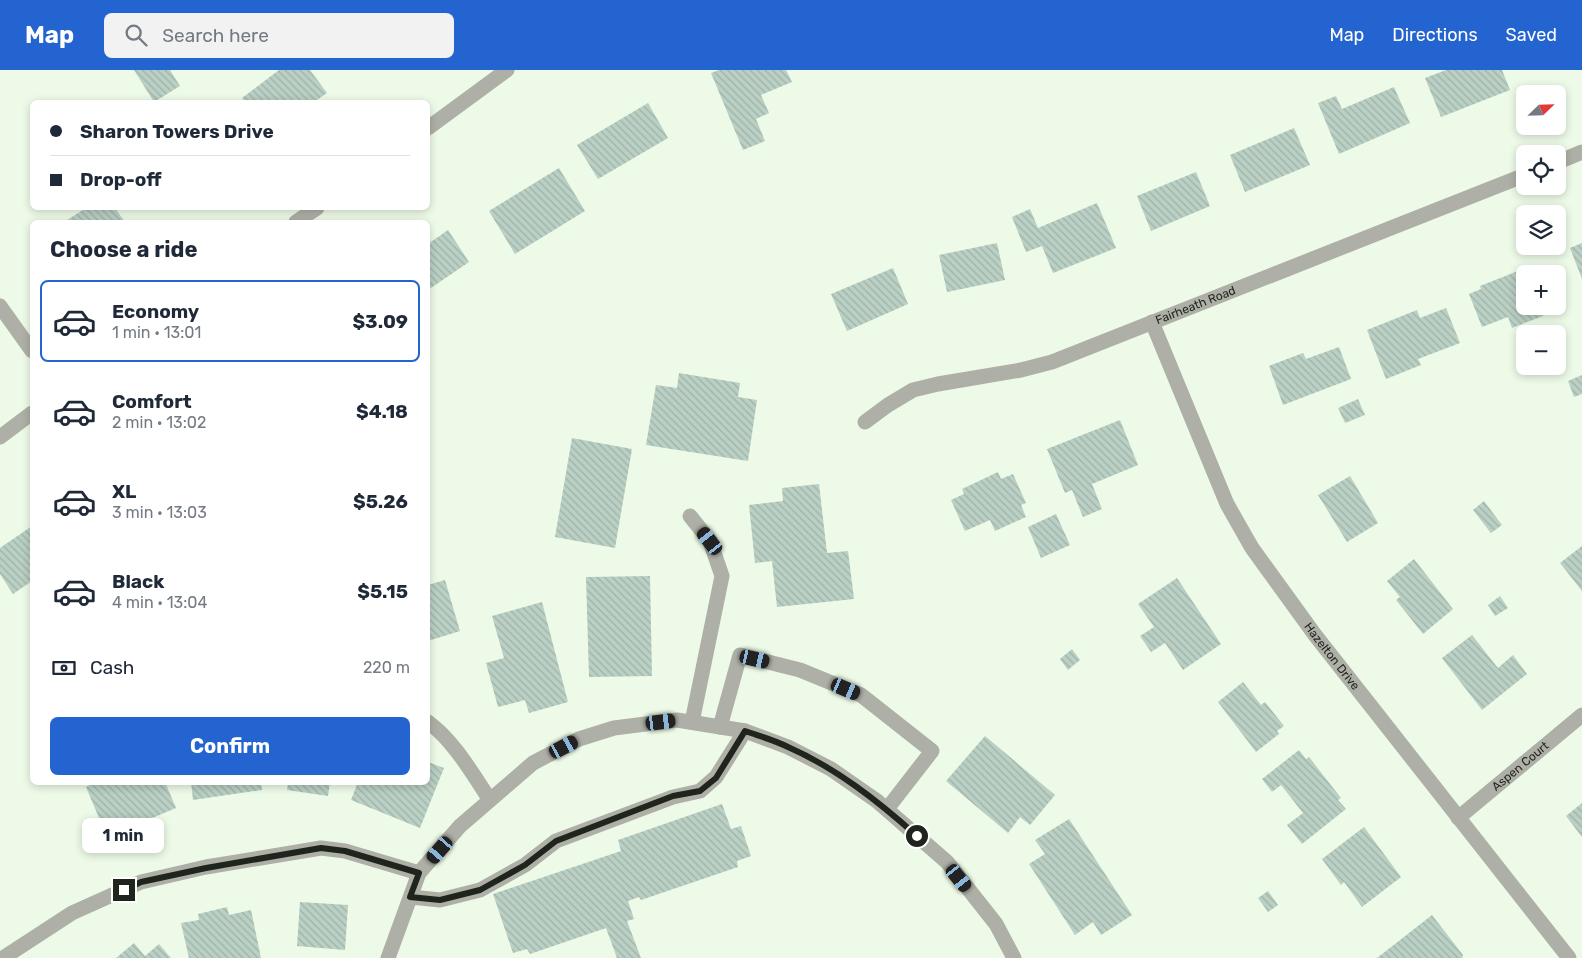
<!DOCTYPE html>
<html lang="en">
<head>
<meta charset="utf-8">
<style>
	:root { --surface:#fff; --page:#f2f2f3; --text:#1f2937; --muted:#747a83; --line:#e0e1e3; --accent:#2464d0 }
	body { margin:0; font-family:Rubik,sans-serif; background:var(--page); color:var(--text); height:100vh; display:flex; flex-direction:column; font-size:19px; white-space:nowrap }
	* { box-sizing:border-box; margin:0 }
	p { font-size:16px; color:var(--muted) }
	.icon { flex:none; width:28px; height:28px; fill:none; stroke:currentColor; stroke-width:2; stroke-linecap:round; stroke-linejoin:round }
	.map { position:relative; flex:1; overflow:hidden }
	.side { position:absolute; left:30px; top:150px; width:400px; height:565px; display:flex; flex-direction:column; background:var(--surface); border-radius:8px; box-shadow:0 2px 8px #0003 }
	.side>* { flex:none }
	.guide { position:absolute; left:30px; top:30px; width:400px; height:110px; border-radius:8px; box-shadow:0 2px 8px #0003; display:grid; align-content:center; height:110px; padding:0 20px; background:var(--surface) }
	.needle { width:32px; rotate:67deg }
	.buttons { position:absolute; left:1516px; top:15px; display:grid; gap:10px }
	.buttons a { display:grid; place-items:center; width:50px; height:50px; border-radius:8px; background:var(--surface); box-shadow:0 2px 8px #0003; font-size:25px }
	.end { position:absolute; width:22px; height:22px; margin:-11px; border:6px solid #1f241d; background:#fff; box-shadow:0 0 0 2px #fff }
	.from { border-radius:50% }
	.bubble { position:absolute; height:35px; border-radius:8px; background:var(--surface); box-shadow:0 2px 8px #0003; font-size:16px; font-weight:700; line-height:35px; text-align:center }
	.car { position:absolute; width:15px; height:30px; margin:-15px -8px; border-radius:6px; box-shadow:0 0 4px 1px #0007; background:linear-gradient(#222 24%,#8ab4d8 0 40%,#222 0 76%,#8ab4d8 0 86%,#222 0) }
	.guide b { display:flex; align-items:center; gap:18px; height:48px; font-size:19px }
	.guide b+b { border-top:1px solid var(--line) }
	.guide i { width:12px; height:12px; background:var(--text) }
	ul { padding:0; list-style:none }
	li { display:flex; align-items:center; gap:15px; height:82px; margin:0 10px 8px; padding:0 10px; border:2px solid transparent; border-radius:8px }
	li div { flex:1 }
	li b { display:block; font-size:19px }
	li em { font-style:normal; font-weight:700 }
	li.selected { border-color:var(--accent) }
	li>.icon { width:45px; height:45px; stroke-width:1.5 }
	h2 { padding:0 20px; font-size:22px; line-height:60px }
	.pay { display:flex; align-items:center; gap:12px; height:55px; padding:0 20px; font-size:19px }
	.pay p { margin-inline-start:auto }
	.cta { display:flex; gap:10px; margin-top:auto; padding:10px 20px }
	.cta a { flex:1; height:58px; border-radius:8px; background:var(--accent); color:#fff; font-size:20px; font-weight:700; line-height:58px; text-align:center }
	header { display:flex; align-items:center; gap:30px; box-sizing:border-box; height:70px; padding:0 25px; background:var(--accent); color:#fff }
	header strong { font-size:24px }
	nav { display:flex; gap:28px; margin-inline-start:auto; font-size:18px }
	.search { width:350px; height:45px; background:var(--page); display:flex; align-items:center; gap:12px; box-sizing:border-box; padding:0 18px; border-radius:8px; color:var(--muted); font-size:19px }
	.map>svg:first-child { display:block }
</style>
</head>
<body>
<header>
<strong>Map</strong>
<div class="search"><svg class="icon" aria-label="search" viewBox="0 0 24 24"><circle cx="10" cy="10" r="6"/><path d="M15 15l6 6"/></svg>Search here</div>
<nav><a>Map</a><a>Directions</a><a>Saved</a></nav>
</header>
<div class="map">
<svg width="1582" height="888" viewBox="0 0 1582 888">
	<defs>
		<pattern id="building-back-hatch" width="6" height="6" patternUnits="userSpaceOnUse" patternTransform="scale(1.25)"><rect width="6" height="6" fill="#bad0c4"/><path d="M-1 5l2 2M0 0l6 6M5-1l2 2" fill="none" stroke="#9fb2a8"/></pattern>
	</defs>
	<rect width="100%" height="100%" fill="#edfae7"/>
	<g fill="url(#building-back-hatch)">
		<polygon points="134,0 170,0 180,16 154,32"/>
		<polygon points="279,0 310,0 327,23 314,32 245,32 242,28"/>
		<polygon points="719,0 786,0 792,12 761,25 769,43 756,49 765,71 743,80 711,3"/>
		<polygon points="1446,0 1502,0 1510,20 1441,47 1425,8"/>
		<polygon points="1394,17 1410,53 1339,84 1318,33 1336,26 1342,39"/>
		<polygon points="648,33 668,68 598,109 577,75"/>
		<polygon points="1294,58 1310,95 1245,122 1230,85"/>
		<polygon points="559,98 585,141 515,184 489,141"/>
		<polygon points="1196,102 1210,136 1151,161 1137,126"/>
		<polygon points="1097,133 1116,178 1053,203 1042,176 1026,182 1012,147 1030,139 1038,158"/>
		<polygon points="86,138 115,138 125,152 64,152"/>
		<polygon points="448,160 469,192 428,220 428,174"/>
		<polygon points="997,173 1005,210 947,222 939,185"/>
		<polygon points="1582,173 1582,209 1570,178"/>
		<polygon points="893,198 908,234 847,261 831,224"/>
		<polygon points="1518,201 1520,207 1525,205 1525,236 1539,236 1543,246 1512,258 1508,247 1482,257 1469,224 1481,219 1480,216"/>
		<polygon points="1446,238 1460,273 1418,289 1421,295 1386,309 1367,260 1417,240 1420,248"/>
		<polygon points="1339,277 1351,309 1283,335 1269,296 1303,283 1306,289"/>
		<polygon points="679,303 740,313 738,327 757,330 748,391 646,375 656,315 677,318"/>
		<polygon points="1582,305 1582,324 1574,327 1568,311"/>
		<polygon points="1358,329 1365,345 1345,353 1338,338"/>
		<polygon points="1120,350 1138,395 1092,414 1102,439 1083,447 1072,420 1065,423 1047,379"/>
		<polygon points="572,368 632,379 615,478 555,467"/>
		<polygon points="998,402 1001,409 1013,404 1026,433 1021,435 1026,447 995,461 990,450 965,461 951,430 964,424 962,419"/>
		<polygon points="1350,406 1378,453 1347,472 1318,425"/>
		<polygon points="819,414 827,483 848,481 854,529 777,537 772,491 755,493 749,435 783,431 782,418"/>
		<polygon points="1484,431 1502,455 1491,463 1473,440"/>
		<polygon points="1056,444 1070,475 1041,488 1028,457"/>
		<polygon points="32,456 32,511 13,524 0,504 0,478"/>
		<polygon points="1582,476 1582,521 1560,493"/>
		<polygon points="1414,489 1453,539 1423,564 1396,530 1400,527 1387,511"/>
		<polygon points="650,506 652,606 589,607 586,507"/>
		<polygon points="1177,508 1221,574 1183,600 1165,573 1151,582 1140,566 1154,557 1138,534"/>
		<polygon points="445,510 460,561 428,571 428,515"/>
		<polygon points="1500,526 1508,538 1495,546 1488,535"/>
		<polygon points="542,532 568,632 529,643 525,630 498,637 486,593 504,588 492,546"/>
		<polygon points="1472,565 1498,598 1513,585 1527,604 1482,640 1442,588"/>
		<polygon points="1072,579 1080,590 1068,600 1060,589"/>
		<polygon points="1243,612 1261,635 1265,632 1284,656 1277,661 1279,664 1256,682 1218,632"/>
		<polygon points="985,666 1055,725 1030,755 1020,747 1008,763 946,711"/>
		<polygon points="1299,680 1306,689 1309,687 1341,728 1338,730 1346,739 1302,774 1287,755 1303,743 1281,715 1272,722 1262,709"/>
		<polygon points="428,692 444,698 420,758 351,730 358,712 428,712"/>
		<polygon points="96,712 165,712 176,738 107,767 86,717"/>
		<polygon points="191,712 261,712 262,720 193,730"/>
		<polygon points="288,712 330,712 328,726 287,720"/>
		<polygon points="334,712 347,712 347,715"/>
		<polygon points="1582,733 1582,767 1566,746"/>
		<polygon points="722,734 731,759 741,756 751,786 737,791 738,797 641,830 639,827 628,831 634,849 627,851 641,888 617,888 606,858 530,884 527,879 513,883 493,824 621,781 618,770"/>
		<polygon points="1069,749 1132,845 1101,865 1093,852 1075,865 1029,794 1045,784 1035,770"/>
		<polygon points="1364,757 1401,807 1362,837 1344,812 1341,815 1322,789"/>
		<polygon points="1268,821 1278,835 1268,842 1258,828"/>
		<polygon points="300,832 348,835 345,880 297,876"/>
		<polygon points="227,837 229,845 251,840 261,888 189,888 181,853 199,850 198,844"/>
		<polygon points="1432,845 1463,885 1462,888 1377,888"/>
		<polygon points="134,873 145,886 159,874 171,888 116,888"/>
	</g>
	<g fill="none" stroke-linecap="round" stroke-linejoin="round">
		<g stroke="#aeafa6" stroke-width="15">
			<polyline points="428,58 507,0"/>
			<polyline points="1558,92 1582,82"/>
			<polyline points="296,152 317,138"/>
			<polyline points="0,236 32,281"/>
			<path id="s1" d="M 1152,252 L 1227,434 L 1252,478 L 1315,565 L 1569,888"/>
			<path id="s2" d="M 865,352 L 888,335 L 913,320 L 938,314 L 1021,300 L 1052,292 L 1525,105"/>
			<polyline points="0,367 32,343"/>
			<polyline points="690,446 710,471 722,506 692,652"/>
			<path d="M 428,652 C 454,671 472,703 490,730"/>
			<polyline points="720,657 740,585 800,600 861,625 932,681 887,739"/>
			<path id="s3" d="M 1458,748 L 1582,645"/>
			<polyline points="411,827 440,830 480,820 525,795 556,771 673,727 700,721 716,707 745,661"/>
			<polyline points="3,888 72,843 141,812 206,797 321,778 345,781 419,803"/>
			<polyline points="388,888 419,803 460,756 533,693 579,669 614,658 677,650 745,661 788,677 831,699 877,731 947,792 996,854 1014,888"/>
		</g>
	</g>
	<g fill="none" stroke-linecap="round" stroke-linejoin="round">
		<path stroke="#1f241d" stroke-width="6" d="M 124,820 L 141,812 L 206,798 L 321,778 L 345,781 L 419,803 L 410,827 L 440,830 L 480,820 L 525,795 L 556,771 L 673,726 L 700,721 L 716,708 L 745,661 C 759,666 774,670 788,677 C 836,698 878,731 917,766"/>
	</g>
	<g text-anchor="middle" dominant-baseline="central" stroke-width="4" stroke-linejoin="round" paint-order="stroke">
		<g font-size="12" fill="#1f241d" stroke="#edfae7">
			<text stroke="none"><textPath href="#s2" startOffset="354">Fairheath Road</textPath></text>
			<text stroke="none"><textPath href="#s1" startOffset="382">Hazelton Drive</textPath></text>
			<text stroke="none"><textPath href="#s3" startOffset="81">Aspen Court</textPath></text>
		</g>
	</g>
</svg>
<div class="buttons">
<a><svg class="needle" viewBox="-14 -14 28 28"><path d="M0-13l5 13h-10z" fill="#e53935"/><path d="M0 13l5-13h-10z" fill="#747a83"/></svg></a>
<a><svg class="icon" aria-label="locate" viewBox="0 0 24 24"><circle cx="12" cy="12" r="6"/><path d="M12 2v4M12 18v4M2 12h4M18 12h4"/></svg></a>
<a><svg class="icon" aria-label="layers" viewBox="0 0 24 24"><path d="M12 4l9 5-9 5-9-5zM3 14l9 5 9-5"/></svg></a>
<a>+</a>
<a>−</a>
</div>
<i class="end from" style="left:917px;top:766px"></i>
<i class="end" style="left:124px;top:820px"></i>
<div class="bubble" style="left:82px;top:748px;width:82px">1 min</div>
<i class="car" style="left:710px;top:471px;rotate:322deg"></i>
<i class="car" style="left:755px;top:589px;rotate:103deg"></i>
<i class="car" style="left:846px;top:619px;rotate:113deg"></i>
<i class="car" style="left:661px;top:652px;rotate:83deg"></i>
<i class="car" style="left:564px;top:677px;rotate:62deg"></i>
<i class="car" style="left:440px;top:780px;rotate:221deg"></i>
<i class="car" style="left:959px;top:808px;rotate:141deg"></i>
<div class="guide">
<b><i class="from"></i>Sharon Towers Drive</b>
<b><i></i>Drop-off</b>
</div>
<section class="side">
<h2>Choose a ride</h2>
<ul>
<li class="selected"><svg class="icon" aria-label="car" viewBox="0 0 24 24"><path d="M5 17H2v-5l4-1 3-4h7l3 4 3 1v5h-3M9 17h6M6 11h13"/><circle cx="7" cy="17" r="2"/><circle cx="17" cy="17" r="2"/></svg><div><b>Economy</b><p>1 min · 13:01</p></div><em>$3.09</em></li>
<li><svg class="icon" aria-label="car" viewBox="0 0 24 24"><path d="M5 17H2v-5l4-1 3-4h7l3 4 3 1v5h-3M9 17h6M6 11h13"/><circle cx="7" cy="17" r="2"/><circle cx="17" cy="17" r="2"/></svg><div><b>Comfort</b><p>2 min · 13:02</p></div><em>$4.18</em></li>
<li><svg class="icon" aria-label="car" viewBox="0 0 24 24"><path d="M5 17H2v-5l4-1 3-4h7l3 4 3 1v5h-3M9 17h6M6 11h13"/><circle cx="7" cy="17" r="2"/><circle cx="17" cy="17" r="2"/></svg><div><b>XL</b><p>3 min · 13:03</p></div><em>$5.26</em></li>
<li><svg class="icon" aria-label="car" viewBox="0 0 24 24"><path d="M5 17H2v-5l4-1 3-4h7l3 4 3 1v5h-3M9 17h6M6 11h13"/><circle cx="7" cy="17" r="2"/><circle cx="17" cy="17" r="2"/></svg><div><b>Black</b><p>4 min · 13:04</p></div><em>$5.15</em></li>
</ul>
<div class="pay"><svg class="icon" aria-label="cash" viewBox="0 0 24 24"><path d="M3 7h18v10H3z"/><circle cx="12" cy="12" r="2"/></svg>Cash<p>220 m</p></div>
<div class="cta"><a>Confirm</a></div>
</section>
</div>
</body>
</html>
